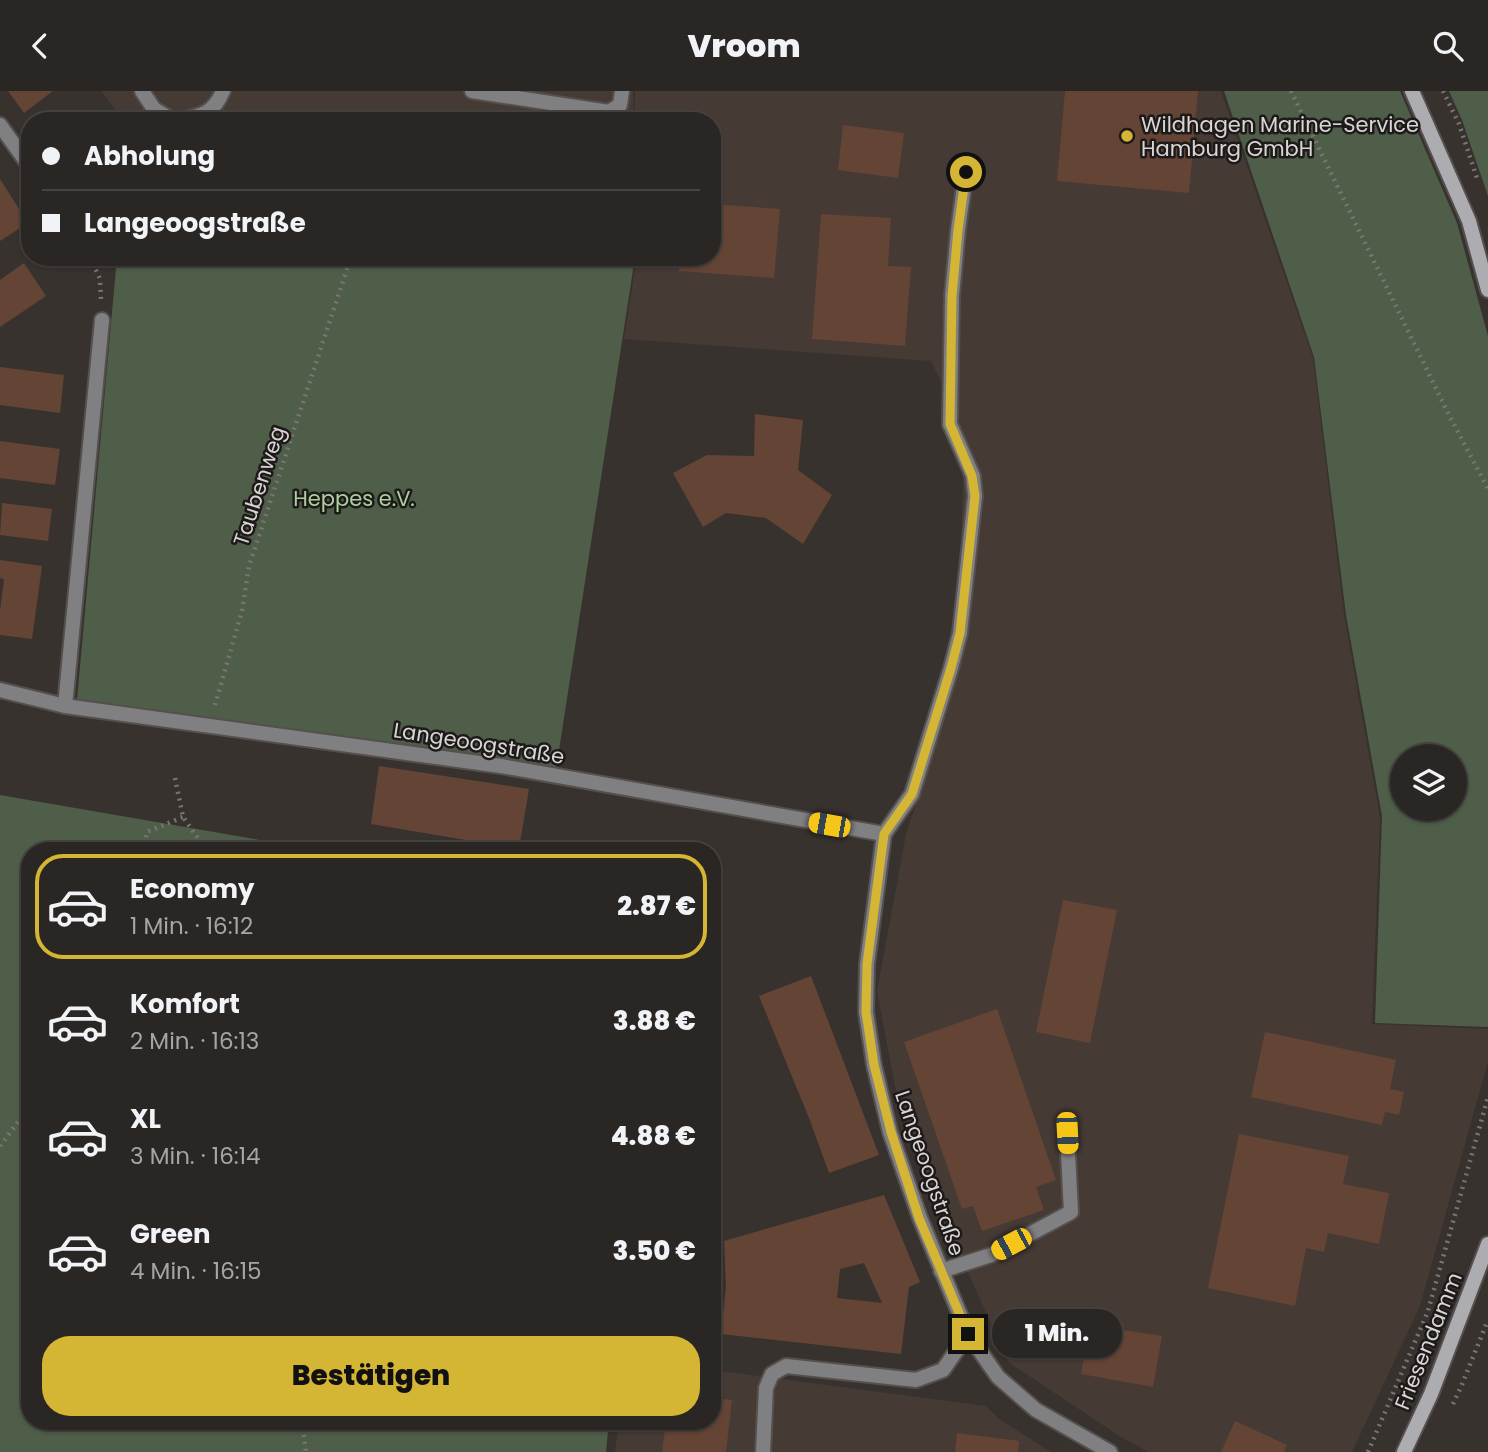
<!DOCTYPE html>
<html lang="de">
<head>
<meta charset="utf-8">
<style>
	:root { --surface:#2a2623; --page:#363230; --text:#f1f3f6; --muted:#a5a5a6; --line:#464341; --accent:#d5b534 }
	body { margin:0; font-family:Poppins,sans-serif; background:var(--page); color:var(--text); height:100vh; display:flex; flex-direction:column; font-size:26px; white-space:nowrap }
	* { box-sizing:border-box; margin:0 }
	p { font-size:23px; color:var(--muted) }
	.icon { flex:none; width:38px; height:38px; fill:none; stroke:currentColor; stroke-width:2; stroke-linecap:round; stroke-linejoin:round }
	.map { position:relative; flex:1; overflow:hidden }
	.drawer { position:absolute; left:21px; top:751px; width:700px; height:588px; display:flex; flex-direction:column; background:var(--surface); border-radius:28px; box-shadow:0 2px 5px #0004,0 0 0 2px var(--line) }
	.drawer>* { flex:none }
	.hud { position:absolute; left:21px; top:21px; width:700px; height:154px; border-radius:28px; box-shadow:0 2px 5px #0004,0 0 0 2px var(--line); display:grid; align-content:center; height:154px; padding:0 21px; background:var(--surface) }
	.controls { position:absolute; left:1390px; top:653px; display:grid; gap:14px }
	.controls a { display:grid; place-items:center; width:77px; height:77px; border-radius:50%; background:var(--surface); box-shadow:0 2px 5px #0004,0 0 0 2px var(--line); font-size:35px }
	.end { position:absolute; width:32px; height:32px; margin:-16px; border:9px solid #d5b534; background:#111; box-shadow:0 0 0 4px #111 }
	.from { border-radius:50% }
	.bubble { position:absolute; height:49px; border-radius:24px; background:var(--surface); box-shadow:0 2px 5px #0004,0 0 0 2px var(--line); font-size:23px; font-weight:800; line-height:49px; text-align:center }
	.car { position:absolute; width:21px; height:42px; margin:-21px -10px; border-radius:9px; box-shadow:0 0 5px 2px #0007; background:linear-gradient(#f5c518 24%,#345 0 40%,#f5c518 0 76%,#345 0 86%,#f5c518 0) }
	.hud b { display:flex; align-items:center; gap:24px; height:66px; font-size:26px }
	.hud b+b { border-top:2px solid var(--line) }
	.hud i { width:18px; height:18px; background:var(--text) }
	ul { padding:12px 0 0; list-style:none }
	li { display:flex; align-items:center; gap:21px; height:105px; margin:0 14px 10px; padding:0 7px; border:4px solid transparent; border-radius:28px }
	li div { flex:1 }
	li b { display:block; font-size:26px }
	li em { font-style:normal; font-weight:800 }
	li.active { border-color:var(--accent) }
	li>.icon { width:63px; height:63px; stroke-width:1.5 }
	.primary-button { display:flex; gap:14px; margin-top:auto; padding:14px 21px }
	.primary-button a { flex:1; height:80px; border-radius:28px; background:var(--accent); color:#111; font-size:28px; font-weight:800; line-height:80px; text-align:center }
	header { display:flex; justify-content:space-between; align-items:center; height:91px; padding:0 21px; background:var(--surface); font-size:32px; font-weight:800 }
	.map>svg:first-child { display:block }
</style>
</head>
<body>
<header><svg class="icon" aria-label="back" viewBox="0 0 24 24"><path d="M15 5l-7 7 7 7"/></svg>Vroom<svg class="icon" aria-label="search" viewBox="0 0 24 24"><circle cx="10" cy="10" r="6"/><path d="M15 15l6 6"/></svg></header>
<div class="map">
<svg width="1488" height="1361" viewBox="0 0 1488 1361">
	<rect width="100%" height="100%" fill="#38322f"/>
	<g fill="#463a35">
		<polygon points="101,0 633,0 634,30 124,30"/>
		<polygon points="635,0 1221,0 1313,267 1344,523 1380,727 1372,933 1488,938 1488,970 1420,1215 1352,1361 1148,1361 1121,1346 1008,1271 919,1072 895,995 877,901 906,743 946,622 958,545 963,392 960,331 931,270 624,248 637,166 712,166 712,30 635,30"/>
		<polygon points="712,1279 986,1315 999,1328 1051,1361 615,1361 619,1330 712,1330"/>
	</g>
	<g fill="#4e5e48" fill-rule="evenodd">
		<path d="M 1224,0 L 1400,0 L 1457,132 L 1488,245 L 1488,936 L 1375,932 L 1382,725 L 1346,524 L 1314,266 ZM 1454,665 L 1454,718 L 1402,718 L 1402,665 Z"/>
		<polygon points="1449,0 1488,0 1488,105 1462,29"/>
		<polygon points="117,166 635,166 556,679 96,616 77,609"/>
		<polygon points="0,704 318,759 30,760 30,1330 609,1330 606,1361 0,1361"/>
	</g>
	<g fill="#644435" fill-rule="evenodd">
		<polygon points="8,0 53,0 24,22"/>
		<polygon points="1065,0 1198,0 1189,102 1057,90"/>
		<polygon points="843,34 904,42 898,87 838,79"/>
		<polygon points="0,88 28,132 0,150"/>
		<polygon points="712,113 780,118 774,187 679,180 680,166 712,166"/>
		<polygon points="821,123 891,127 888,175 911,176 905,255 812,248"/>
		<polygon points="24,172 46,205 0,236 0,189"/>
		<polygon points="0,276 64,284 60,322 0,314"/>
		<polygon points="755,323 803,329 798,379 832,404 803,453 766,427 726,422 703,436 673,382 707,364 754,365"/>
		<polygon points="0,350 60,358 55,394 0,387"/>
		<polygon points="2,412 52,418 48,450 0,444"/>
		<polygon points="0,469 42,475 32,548 0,544 0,520 4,488 0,487"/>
		<polygon points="379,675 529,698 519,758 371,733"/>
		<polygon points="1063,809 1117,819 1090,952 1036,941"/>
		<polygon points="811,885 879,1064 829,1082 809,1027 759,905"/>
		<polygon points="997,918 1056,1089 1036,1096 1044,1119 982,1140 973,1115 962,1118 904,951"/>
		<polygon points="1265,941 1396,969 1390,998 1404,1001 1399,1024 1385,1021 1382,1034 1251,1006"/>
		<polygon points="1239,1043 1349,1065 1343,1093 1389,1102 1379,1153 1328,1142 1324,1161 1306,1157 1295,1215 1208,1197"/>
		<path d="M 884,1104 L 920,1191 L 909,1196 L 901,1263 L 721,1243 L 726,1195 L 724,1150 ZM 864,1172 L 882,1212 L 837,1207 L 840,1178 Z"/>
		<polygon points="1099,1228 1124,1233 1123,1239 1162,1245 1153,1296 1081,1283 1086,1254 1094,1255"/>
		<polygon points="712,1307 732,1309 726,1361 662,1361 666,1330 712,1330"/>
		<polygon points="1235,1330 1287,1354 1284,1361 1221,1361"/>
		<polygon points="957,1342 1019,1350 1018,1361 955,1361"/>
	</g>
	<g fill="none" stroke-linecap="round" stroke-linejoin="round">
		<defs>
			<g id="lane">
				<polyline points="142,0 154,18 174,30"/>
				<polyline points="472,0 609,21 620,14 622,0"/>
				<path d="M 176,30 C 200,25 213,24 223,0"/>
				<polyline points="950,333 952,205 958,139 966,81"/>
				<polyline points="941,1180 991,1164 1071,1121 1067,1042"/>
				<polyline points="763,1361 766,1297 772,1283 786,1275 916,1289 943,1279 968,1243"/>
			</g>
			<g id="street">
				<polyline points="0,34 30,76"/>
				<polyline points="0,599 65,615 501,675 884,743 867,873 866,921 874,974 890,1041 920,1127 968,1243 998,1286 1036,1319 1110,1361"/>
				<polyline points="65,615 102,229"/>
				<polyline points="884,743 912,703 951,577 960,542 975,405 973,385 950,333"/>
			</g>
			<g id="secondary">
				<polyline points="1412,0 1469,130 1488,199"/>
				<polyline points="1404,1361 1431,1303 1488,1153"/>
			</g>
		</defs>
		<use href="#lane" stroke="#554f4d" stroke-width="18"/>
		<use href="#street" stroke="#554f4d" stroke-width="18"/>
		<use href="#secondary" stroke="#554f4d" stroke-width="18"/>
		<g stroke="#7a7573" stroke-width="4.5" stroke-dasharray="2 5" stroke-linecap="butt">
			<polyline points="1291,0 1448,322 1488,398"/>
			<polyline points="1443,0 1459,33 1477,87"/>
			<polyline points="90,166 100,188 101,209"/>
			<polyline points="215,614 242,520 249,475 351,166"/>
			<polyline points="175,687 183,726 205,757 206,760"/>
			<polyline points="143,760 147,741 183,726"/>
			<polyline points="0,1055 30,1015"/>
			<polyline points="1453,1313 1461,1296 1488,1229"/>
			<polyline points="302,1330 306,1361"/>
			<polyline points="1368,1361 1428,1220 1488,1006"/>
		</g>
		<use href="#lane" stroke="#808083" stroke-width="14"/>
		<use href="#street" stroke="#808083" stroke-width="14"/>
		<use href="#secondary" stroke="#acacb1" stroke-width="14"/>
	</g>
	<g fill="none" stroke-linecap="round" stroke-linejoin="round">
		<polyline stroke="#d5b534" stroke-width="9" points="966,81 958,139 952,205 950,333 972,385 975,405 960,542 951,577 912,703 884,743 867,873 866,921 874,974 891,1041 919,1127 968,1243"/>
	</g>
	<circle fill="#d5b534" stroke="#1d1a19" stroke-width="2.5" cx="1127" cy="45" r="7"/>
	<g text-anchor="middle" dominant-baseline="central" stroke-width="5" stroke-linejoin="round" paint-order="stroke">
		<g font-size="21" fill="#d9d5d4" stroke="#1d1a19" text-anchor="start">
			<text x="1141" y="33">Wildhagen Marine-Service<tspan x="1141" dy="24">Hamburg GmbH</tspan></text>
		</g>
		<g font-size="21" fill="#d9d5d4" stroke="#1d1a19">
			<text transform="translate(259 395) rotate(-72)">Taubenweg</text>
			<text transform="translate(479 652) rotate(9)">Langeoogstraße</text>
			<text transform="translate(930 1082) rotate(71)">Langeoogstraße</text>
			<text transform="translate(1428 1250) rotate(-68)">Friesendamm</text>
		</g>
		<g font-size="21" fill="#abd09c" stroke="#1d1a19">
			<text x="354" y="407">Heppes e.V.</text>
		</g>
	</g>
</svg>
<div class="controls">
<a><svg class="icon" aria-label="layers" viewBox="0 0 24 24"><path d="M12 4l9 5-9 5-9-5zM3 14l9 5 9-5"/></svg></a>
</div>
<i class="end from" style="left:966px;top:81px"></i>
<i class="end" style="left:968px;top:1243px"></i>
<div class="bubble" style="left:992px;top:1218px;width:130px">1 Min.</div>
<i class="car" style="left:829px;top:734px;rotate:280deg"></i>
<i class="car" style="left:1067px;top:1042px;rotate:177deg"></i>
<i class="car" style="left:1011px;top:1153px;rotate:242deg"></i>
<div class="hud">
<b><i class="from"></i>Abholung</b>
<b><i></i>Langeoogstraße</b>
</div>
<section class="drawer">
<ul>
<li class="active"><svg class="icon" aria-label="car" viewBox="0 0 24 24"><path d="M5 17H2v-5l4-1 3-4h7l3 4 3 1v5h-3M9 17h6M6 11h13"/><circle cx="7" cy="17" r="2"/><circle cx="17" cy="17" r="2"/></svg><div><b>Economy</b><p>1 Min. · 16:12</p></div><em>2.87 €</em></li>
<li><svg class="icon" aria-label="car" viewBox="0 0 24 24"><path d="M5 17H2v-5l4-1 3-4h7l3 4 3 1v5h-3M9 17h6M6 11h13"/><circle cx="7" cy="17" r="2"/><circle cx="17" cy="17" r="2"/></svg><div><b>Komfort</b><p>2 Min. · 16:13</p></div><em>3.88 €</em></li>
<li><svg class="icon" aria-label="car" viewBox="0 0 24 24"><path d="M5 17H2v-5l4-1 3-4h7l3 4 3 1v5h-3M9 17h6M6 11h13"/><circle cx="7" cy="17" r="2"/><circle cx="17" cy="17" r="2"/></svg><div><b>XL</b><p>3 Min. · 16:14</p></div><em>4.88 €</em></li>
<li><svg class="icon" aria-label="car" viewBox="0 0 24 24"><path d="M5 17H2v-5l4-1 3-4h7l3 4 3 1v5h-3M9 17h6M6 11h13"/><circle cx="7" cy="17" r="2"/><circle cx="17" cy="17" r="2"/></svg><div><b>Green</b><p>4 Min. · 16:15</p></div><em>3.50 €</em></li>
</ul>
<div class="primary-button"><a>Bestätigen</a></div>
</section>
</div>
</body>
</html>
